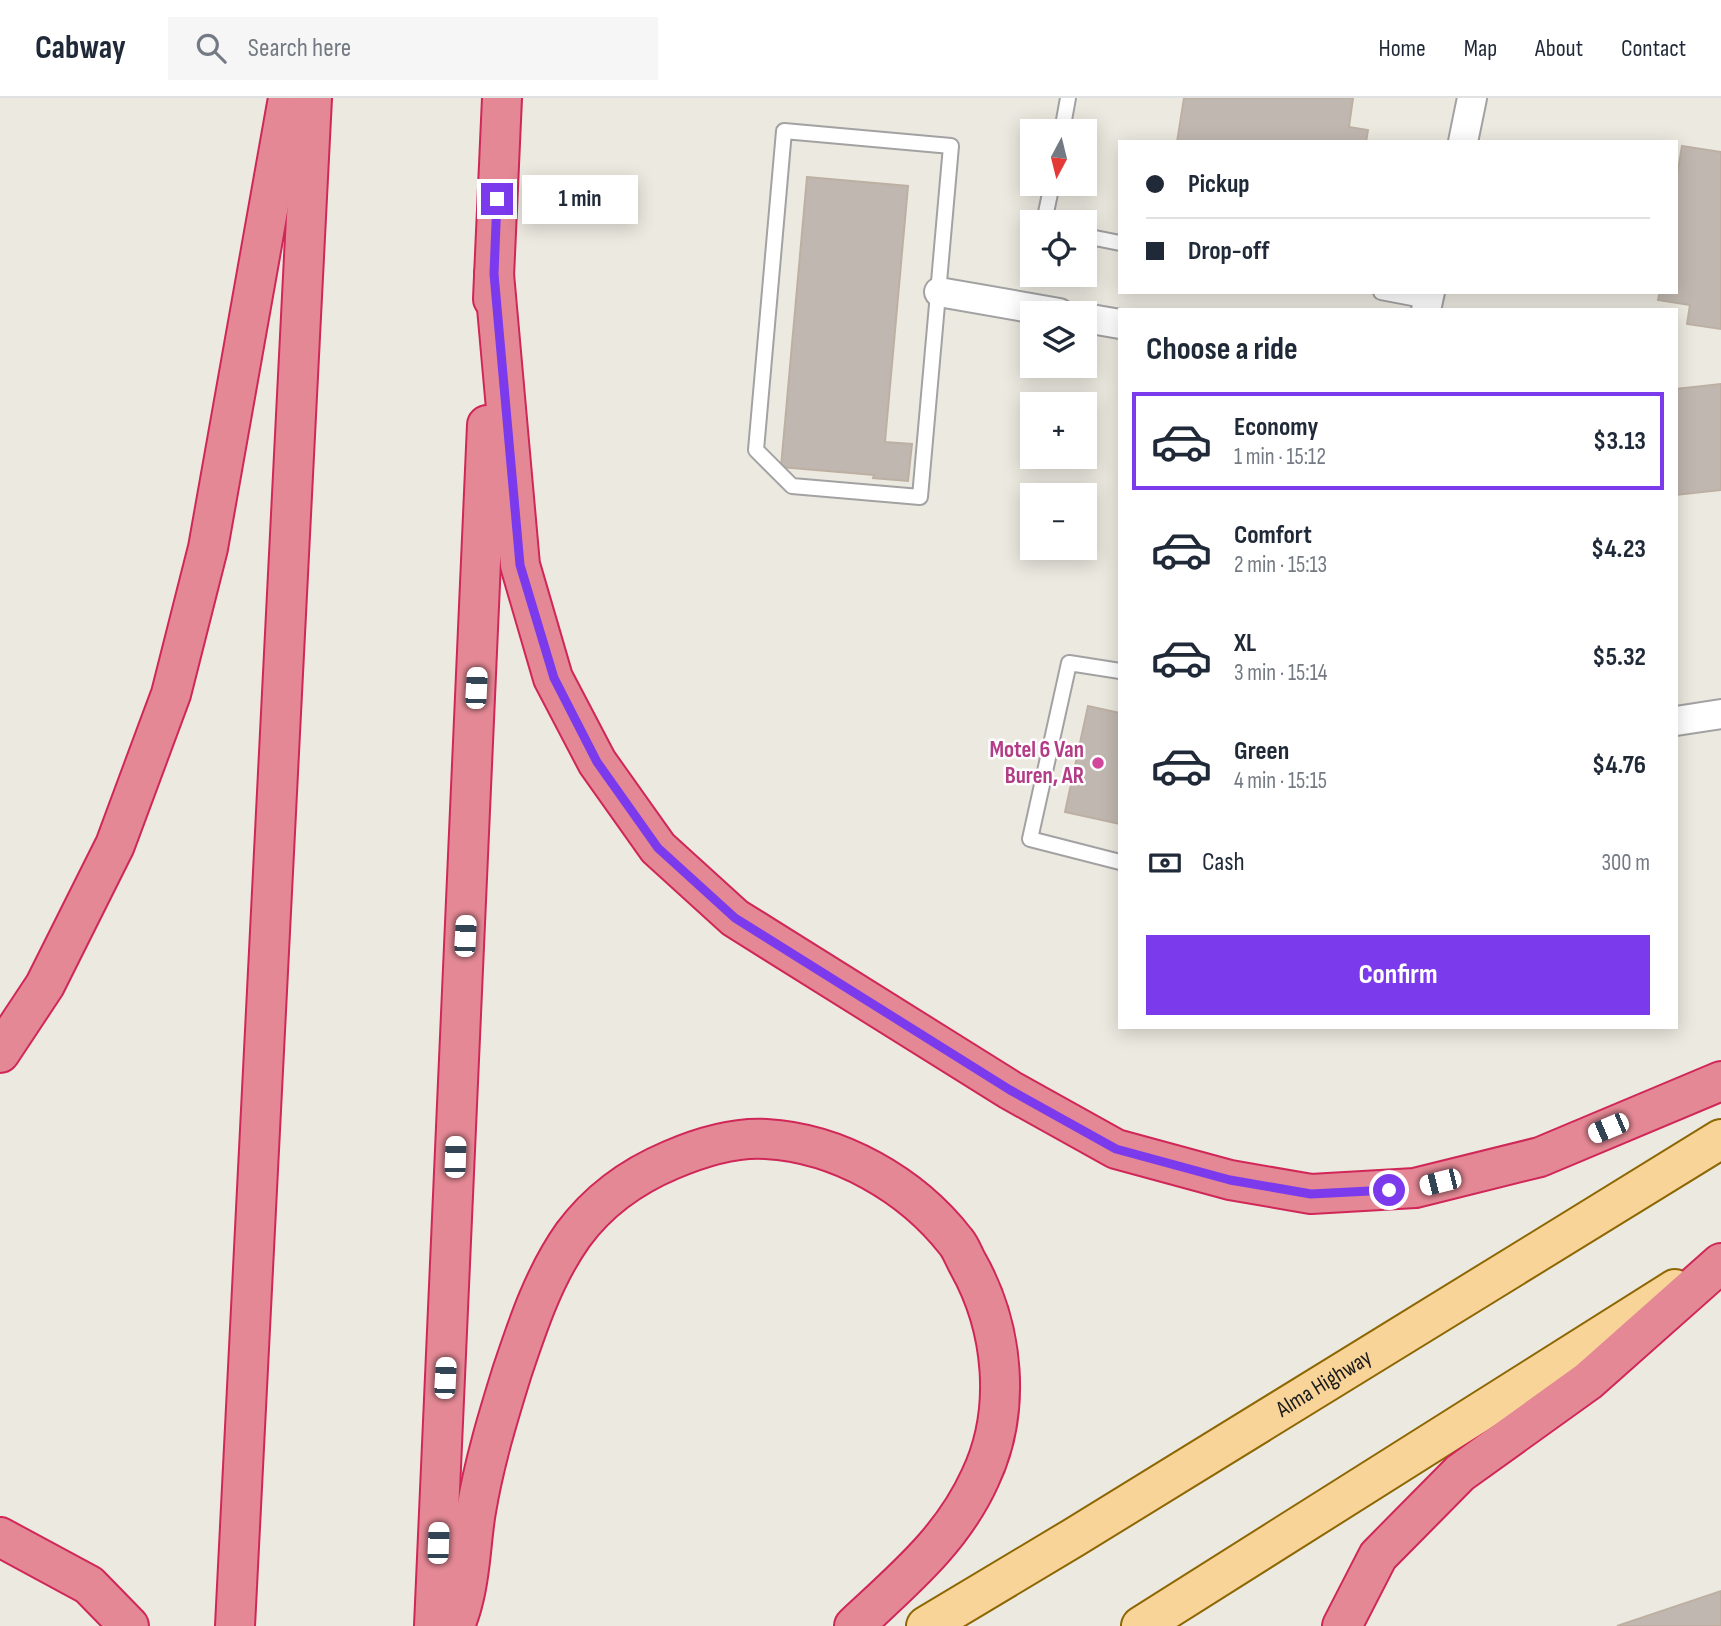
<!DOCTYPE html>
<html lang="en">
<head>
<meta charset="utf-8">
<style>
	:root { --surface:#fff; --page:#f6f6f7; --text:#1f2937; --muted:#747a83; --line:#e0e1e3; --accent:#7c3aed }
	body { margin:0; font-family:"Sofia Sans Condensed",sans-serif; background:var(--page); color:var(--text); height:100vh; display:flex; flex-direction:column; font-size:26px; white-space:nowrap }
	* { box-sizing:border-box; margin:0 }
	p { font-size:23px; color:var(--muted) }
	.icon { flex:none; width:38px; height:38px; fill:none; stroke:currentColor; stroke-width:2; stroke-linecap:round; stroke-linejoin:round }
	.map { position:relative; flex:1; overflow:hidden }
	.side { position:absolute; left:1118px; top:210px; width:560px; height:721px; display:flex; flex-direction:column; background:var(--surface); border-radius:0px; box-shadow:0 4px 18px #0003 }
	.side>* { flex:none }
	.banner { position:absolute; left:1118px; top:42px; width:560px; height:154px; border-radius:0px; box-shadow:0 4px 18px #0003; display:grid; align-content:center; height:154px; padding:0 28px; background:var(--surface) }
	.needle { width:46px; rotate:187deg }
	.fabs { position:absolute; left:1020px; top:21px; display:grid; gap:14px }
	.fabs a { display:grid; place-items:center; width:77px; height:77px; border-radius:0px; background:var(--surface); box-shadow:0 4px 18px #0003; font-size:35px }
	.end { position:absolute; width:32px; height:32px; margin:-16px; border:9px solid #7c3aed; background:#fff; box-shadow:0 0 0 4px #fff }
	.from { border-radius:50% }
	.bubble { position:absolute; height:49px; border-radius:0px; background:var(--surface); box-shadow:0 4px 18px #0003; font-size:23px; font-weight:700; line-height:49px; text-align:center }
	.car { position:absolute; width:21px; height:42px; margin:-21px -10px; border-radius:9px; box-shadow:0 0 5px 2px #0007; background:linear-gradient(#fff 24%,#345 0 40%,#fff 0 76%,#345 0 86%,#fff 0) }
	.banner b { display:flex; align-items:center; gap:24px; height:66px; font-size:26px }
	.banner b+b { border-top:2px solid var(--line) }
	.banner i { width:18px; height:18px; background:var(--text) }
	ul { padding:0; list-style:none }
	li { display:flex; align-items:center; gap:21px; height:98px; margin:0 14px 10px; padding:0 14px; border:4px solid transparent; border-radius:0px }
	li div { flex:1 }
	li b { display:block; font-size:26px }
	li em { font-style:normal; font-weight:700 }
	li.active { border-color:var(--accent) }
	li>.icon { width:63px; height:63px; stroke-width:1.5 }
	h2 { padding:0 28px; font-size:32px; line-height:84px }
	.pay { display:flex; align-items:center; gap:18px; height:77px; padding:0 28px; font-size:26px }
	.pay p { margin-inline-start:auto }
	.button { display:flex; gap:14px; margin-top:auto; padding:14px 28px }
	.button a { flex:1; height:80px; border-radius:0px; background:var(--accent); color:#fff; font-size:28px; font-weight:700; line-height:80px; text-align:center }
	header { display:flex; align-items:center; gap:42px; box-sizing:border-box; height:98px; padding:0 35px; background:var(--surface); border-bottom:2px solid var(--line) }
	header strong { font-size:33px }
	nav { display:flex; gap:38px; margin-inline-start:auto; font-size:24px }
	.search { width:490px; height:63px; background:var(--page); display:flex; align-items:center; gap:18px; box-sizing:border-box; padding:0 24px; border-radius:0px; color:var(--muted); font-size:26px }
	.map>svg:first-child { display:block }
</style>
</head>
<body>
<header>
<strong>Cabway</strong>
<div class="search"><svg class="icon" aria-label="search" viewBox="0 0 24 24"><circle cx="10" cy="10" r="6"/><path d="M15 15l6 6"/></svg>Search here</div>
<nav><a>Home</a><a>Map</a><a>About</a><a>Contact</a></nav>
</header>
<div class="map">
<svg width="1721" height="1528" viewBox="0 0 1721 1528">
	<rect width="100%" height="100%" fill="#ece9e0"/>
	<g fill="#c0b8b0" stroke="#bdb0a3" stroke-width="2">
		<polygon points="1184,0 1353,0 1349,29 1368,32 1366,44 1177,44"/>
		<polygon points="1682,48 1721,54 1721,231 1687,226 1690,207 1658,202 1660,194 1676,194 1676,84"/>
		<polygon points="807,79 908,88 885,344 912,346 908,383 873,380 874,377 781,369"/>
		<polygon points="1721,286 1721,392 1676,397 1676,291"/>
		<polygon points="1088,608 1120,615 1120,726 1065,714"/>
		<polygon points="1721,1493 1721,1528 1617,1528"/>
	</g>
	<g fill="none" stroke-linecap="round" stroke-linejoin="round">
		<defs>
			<g id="lane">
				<polygon points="784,33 951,48 920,399 792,388 756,352"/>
				<polyline points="1062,33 1068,0"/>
				<polyline points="1044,124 1052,86"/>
				<polyline points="1085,138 1120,145"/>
				<polyline points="1381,194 1428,203"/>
				<polyline points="1120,573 1069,565 1030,741 1120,764"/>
			</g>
			<g id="street">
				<polyline points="1463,44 1472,0"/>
				<polyline points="939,194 1059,215"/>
				<polyline points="1426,212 1430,194"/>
				<polyline points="1085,220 1120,226"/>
				<polyline points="1676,623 1721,616"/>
			</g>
			<g id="primary">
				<path id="s1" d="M 926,1528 L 1073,1440 L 1721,1041"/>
				<polyline points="1141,1528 1675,1191"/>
			</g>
			<g id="highway">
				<polyline points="494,176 520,467 553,580 597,664 658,750 735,820 1010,992 1116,1051 1230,1082 1311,1096 1415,1090 1540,1059 1721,983"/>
				<polyline points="493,201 502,0"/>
				<polyline points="0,955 45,887 115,747 171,596 208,450 288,0"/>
				<polyline points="0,1439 89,1487 129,1528"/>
				<polyline points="235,1528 312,0"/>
				<polyline points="434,1528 487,327"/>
				<path d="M 455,1528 C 458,1520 461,1512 463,1503 C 471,1474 471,1442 476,1413 C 484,1365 498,1319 512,1274 C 528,1226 544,1178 573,1137 C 598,1103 633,1078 671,1062 C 699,1050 734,1039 766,1041 C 838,1045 911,1086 956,1144 C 961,1150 964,1159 968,1166 C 1004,1230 1012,1313 980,1380 C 952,1442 903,1482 854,1528"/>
				<polyline points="1342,1528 1378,1458 1460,1375 1588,1283 1721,1165"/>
			</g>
		</defs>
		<use href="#lane" stroke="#a2a2a2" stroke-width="18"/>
		<use href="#street" stroke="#a2a2a2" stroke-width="32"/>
		<use href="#primary" stroke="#8e6703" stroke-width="42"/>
		<use href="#highway" stroke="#d02758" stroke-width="42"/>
		<use href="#lane" stroke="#fff" stroke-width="14"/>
		<use href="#street" stroke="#fff" stroke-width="28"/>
		<use href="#primary" stroke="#f9d498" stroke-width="38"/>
		<use href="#highway" stroke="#e38894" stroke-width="38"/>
	</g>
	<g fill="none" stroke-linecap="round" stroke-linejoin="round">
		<polyline stroke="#7c3aed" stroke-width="9" points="497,101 494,176 520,467 554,580 597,664 658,750 735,820 1010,992 1116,1051 1230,1082 1311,1096 1389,1092"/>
	</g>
	<circle fill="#d1479c" stroke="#fff" stroke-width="2.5" cx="1098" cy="665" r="7"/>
	<g text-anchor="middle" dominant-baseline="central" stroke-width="5" stroke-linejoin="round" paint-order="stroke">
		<g font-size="23" font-weight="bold" fill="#b23c85" stroke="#fff" text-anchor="end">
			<text x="1084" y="652">Motel 6 Van<tspan x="1084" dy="26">Buren, AR</tspan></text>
		</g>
		<g font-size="23" fill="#1b1b1b" stroke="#fff">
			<text stroke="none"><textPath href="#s1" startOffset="466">Alma Highway</textPath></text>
		</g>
	</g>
</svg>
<div class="fabs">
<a><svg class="needle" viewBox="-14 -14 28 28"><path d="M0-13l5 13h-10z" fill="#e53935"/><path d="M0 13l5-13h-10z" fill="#747a83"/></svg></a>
<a><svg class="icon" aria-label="locate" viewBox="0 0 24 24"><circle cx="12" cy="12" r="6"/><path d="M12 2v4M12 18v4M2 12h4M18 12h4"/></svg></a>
<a><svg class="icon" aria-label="layers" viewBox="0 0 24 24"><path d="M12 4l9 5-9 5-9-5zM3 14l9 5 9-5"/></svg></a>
<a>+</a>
<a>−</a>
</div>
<i class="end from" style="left:1389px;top:1092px"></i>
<i class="end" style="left:497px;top:101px"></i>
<div class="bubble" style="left:522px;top:77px;width:116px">1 min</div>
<i class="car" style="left:476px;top:590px;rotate:3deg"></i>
<i class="car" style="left:465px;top:838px;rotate:3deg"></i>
<i class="car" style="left:1608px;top:1030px;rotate:247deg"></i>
<i class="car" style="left:455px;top:1059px;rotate:2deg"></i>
<i class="car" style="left:1440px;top:1084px;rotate:256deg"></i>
<i class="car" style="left:445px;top:1280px;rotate:3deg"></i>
<i class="car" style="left:438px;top:1445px;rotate:2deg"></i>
<div class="banner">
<b><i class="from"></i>Pickup</b>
<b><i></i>Drop-off</b>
</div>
<section class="side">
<h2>Choose a ride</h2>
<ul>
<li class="active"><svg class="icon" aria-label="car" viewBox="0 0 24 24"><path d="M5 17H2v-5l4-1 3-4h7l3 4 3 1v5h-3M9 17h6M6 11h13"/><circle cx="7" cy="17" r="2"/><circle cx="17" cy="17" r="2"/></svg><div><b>Economy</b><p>1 min · 15:12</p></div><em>$3.13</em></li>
<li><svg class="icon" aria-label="car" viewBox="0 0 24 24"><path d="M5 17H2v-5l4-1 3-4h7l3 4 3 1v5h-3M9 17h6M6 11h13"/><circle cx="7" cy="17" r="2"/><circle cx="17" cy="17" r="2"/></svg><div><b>Comfort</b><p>2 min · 15:13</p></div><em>$4.23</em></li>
<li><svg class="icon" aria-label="car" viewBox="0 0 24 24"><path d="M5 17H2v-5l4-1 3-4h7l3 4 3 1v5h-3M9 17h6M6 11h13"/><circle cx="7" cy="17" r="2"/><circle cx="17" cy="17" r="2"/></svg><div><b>XL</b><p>3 min · 15:14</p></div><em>$5.32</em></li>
<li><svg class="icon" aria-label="car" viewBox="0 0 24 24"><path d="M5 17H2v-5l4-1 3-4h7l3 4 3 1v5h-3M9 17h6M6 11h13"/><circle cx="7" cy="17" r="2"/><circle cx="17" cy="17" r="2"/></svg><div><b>Green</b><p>4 min · 15:15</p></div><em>$4.76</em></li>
</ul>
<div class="pay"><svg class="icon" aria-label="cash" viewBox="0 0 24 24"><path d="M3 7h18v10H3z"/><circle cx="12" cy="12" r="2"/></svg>Cash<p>300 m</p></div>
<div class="button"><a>Confirm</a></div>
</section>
</div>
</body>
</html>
